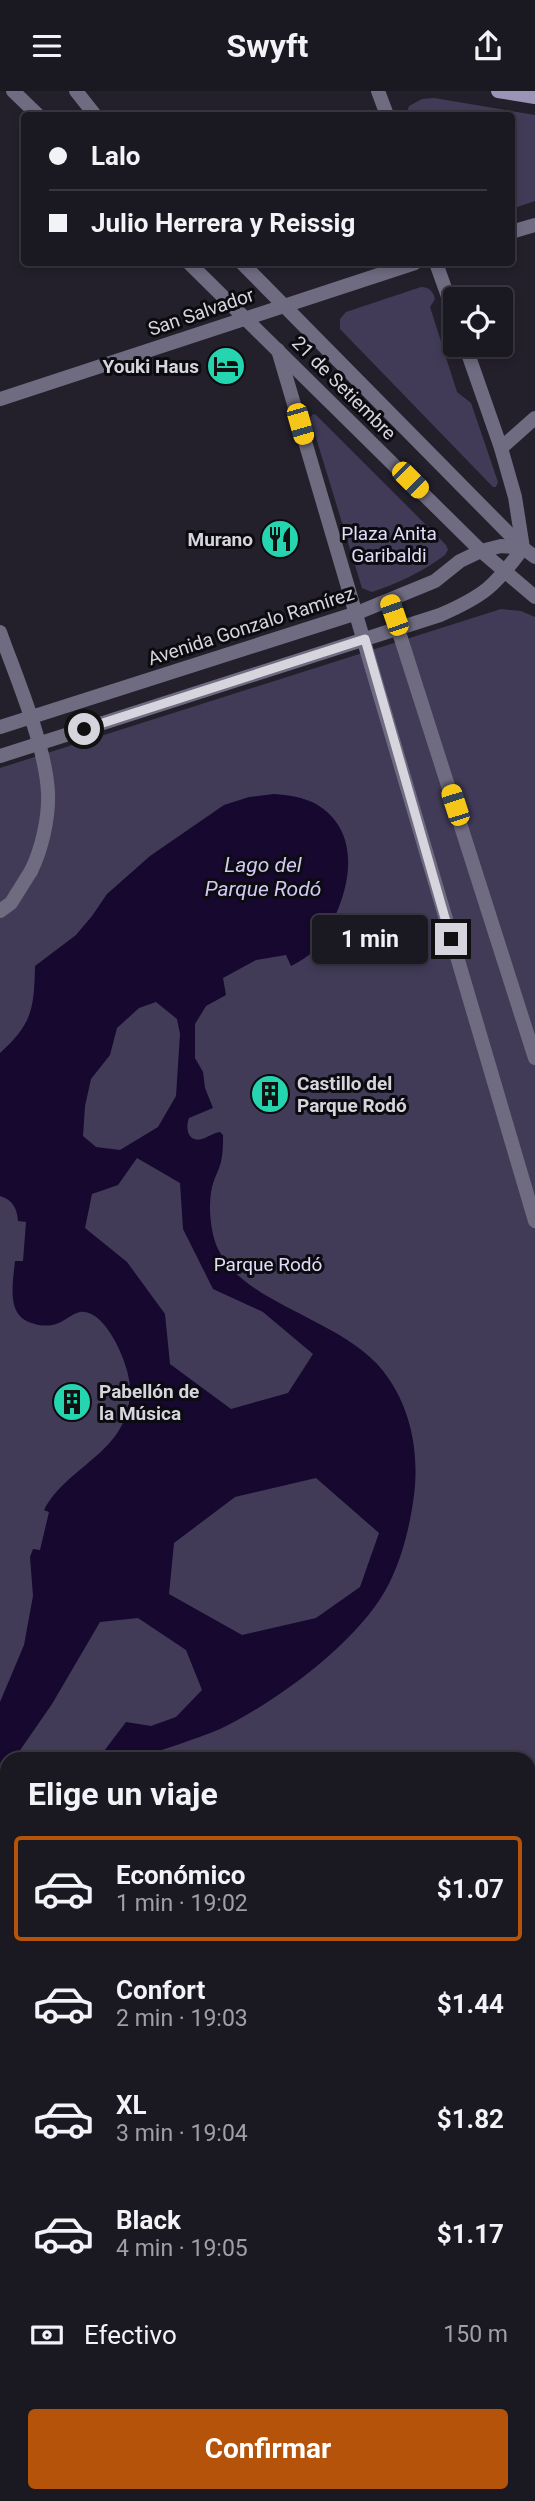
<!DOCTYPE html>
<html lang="es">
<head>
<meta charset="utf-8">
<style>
	:root { --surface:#1a1821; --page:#23212a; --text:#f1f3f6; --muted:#9fa0a5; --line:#38373f; --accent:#b45309 }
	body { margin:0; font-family:Roboto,sans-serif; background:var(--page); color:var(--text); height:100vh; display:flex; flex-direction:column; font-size:26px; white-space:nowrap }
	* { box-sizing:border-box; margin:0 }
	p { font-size:23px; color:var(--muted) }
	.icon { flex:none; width:38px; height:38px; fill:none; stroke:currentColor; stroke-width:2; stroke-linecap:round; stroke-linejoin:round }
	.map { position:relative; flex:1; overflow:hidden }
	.sheet { position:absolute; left:0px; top:1661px; width:536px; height:751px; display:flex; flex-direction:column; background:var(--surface); border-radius:21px 21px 0 0; box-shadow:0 4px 10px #0003,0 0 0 2px var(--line) }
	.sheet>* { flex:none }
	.guide { position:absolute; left:21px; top:21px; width:494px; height:154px; border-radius:7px; box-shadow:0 4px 10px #0003,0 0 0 2px var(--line); display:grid; align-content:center; height:154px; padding:0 28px; background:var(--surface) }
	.fabs { position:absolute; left:443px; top:196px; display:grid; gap:14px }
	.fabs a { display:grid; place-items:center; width:70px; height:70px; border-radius:7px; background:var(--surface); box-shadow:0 4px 10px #0003,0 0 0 2px var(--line); font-size:35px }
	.end { position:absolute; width:32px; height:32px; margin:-16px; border:9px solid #d6d5dd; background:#111; box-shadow:0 0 0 4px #111 }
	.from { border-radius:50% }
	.bubble { position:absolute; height:49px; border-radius:7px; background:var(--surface); box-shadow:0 4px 10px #0003,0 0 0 2px var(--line); font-size:23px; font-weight:700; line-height:49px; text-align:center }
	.car { position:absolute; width:21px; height:42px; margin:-21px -10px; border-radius:9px; box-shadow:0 0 5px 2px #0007; background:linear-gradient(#f5c518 24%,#345 0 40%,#f5c518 0 76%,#345 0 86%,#f5c518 0) }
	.guide b { display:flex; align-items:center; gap:24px; height:66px; font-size:26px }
	.guide b+b { border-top:2px solid var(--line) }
	.guide i { width:18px; height:18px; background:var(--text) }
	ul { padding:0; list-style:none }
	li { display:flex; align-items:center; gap:21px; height:105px; margin:0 14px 10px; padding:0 14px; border:4px solid transparent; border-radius:7px }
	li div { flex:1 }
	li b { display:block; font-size:26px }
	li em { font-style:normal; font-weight:700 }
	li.on { border-color:var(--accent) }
	li>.icon { width:63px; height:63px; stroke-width:1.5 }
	h2 { padding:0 28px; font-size:32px; line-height:84px }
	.pay { display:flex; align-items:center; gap:18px; height:77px; padding:0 28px; font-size:26px }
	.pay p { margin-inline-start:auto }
	.button { display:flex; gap:14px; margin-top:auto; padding:14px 28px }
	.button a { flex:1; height:80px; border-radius:7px; background:var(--accent); color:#fff; font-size:28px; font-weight:700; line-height:80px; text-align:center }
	header { display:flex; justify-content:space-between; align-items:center; height:91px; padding:0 28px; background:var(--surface); font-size:32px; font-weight:700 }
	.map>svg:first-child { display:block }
</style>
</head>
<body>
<header><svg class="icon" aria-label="menu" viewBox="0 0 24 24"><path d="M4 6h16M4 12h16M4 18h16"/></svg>Swyft<svg class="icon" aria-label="share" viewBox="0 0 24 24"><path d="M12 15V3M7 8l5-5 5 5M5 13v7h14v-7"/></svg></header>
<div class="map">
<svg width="535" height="2410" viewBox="0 0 535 2410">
	<rect width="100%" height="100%" fill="#23202c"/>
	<g fill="#413b58" fill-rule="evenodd">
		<polygon points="434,7 535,24 535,110 511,118 511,24 406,24 409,15 422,8"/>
		<path d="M 421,196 C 429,196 433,200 435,208 L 430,216 L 457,301 L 471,312 L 498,391 L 496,396 L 493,396 L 340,238 L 340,228 L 346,221 Z"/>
		<path d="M 313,323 L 316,324 L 446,454 L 448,459 L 445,464 C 422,481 399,492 372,501 L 362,497 L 310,327 Z"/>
		<path d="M 501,518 L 521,520 L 535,526 L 535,2410 L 0,2410 L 0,677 ZM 7,1668 L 528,1668 L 528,2404 L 7,2404 Z"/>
	</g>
	<path fill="#16082f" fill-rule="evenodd" d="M 274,703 C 288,704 303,706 316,713 C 357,737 353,785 336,823 C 331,836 324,850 314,860 C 307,866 299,871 291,875 L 286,864 L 256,869 L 223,887 L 226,904 L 206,915 L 195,933 L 195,967 L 203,981 L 205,997 L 213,1017 L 189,1027 C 185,1037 188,1052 202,1048 C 208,1046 213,1042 220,1041 L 223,1044 C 223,1053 223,1062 221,1071 C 219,1079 214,1087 212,1096 C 208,1114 210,1141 218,1158 C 246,1217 350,1228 389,1288 C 412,1322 419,1364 414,1404 C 410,1436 401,1472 385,1500 C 354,1554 276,1611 220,1638 C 194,1649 166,1657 140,1667 C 129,1671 110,1668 98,1668 L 126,1631 L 151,1635 L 176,1626 L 202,1599 L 186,1559 L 138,1527 L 100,1531 L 52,1613 L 14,1668 L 7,1668 L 7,1679 L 4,1684 L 7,1685 L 7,1753 L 0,1758 L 0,1611 L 24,1554 L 33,1505 L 30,1466 L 33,1458 L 40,1459 L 49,1421 L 44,1419 C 69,1372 132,1361 130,1296 C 130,1276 106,1217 80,1221 C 71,1223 65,1230 56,1233 C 50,1235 41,1235 35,1233 C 5,1227 13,1193 15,1170 L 23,1170 L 26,1131 L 18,1130 C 17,1117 13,1109 0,1105 L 0,962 C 33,932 34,917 35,875 L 76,844 L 92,825 L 107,803 L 150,765 L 224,714 L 249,706 ZM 156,911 L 177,928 L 180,943 L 176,1005 L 158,1036 L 120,1059 L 96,1056 L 83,1045 L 85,1015 L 91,988 L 110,964 L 117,937 L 139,917 ZM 137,1067 L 180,1092 L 183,1138 L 213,1198 L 263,1221 L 313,1263 L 288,1302 L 231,1318 L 170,1273 L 165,1223 L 127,1171 L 85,1137 L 92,1103 L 118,1094 ZM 316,1387 L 379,1442 L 360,1496 L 316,1527 L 242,1544 L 169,1503 L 174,1452 L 235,1406 Z"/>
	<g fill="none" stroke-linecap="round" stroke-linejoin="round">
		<polyline stroke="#6f6b81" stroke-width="14" points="0,820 11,812 31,780"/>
		<g stroke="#6f6b81" stroke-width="14">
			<polyline points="378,0 387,24"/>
			<polyline points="511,141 535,134"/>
			<polyline points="436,172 455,225"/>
			<polyline points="465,254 501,357 515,406 523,457"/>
			<polyline points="278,259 535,1130"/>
			<polyline points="0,308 415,172"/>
			<polyline points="501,357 535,327"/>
			<polyline points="389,510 535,967"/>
			<path d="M 0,541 C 16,586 46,655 48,702 C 49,726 42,758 31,780"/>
			<polyline points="528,1898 535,1898"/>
			<polyline points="0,1901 7,1897"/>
			<polyline points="528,1977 535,1972"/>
			<polyline points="172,2404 175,2410"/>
			<polyline points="283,2410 284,2404"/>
		</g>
		<g stroke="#6f6b81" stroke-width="14">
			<polyline points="13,0 38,24"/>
			<polyline points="76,0 95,24"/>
			<polyline points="189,172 481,460 535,506"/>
			<polyline points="242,172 523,457 535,466"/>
			<polyline points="0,636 357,522 435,490 460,470 481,460 501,455 523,457"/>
			<path d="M 0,665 L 440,524 C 484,505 495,495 523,457"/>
			<polyline points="528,2201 535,2198"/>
			<polyline points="528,2238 535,2234"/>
			<polyline points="126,2410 140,2404"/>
			<polyline points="224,2410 235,2404"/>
		</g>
		<polyline stroke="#9b94b7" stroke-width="14" points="498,0 535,6"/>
	</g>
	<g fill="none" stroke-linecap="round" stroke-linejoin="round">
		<polyline stroke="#d6d5dd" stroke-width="9" points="84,638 365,548 451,848"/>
	</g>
	<defs>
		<symbol id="hotel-disc" viewBox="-11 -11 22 22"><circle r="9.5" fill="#24d5af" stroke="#0c0b10"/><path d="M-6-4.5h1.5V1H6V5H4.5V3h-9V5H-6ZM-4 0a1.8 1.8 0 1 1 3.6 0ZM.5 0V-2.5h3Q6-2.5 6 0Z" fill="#111"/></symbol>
		<symbol id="restaurant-disc" viewBox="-11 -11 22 22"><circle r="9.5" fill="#24d5af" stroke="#0c0b10"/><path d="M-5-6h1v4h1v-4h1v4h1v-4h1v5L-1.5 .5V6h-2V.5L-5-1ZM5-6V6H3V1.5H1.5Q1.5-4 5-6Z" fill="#111"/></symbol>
		<symbol id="building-disc" viewBox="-11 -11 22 22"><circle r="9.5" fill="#24d5af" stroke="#0c0b10"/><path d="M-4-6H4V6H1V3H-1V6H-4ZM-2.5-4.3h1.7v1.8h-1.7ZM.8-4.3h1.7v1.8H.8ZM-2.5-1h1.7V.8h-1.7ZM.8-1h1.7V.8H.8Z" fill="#111"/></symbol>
	</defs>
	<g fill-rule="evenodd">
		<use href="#hotel-disc" x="204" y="253" width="44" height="44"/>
		<use href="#restaurant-disc" x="258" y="426" width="44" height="44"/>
		<use href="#building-disc" x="248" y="981" width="44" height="44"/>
		<use href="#building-disc" x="50" y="1289" width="44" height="44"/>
	</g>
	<g text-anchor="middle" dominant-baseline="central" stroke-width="6" stroke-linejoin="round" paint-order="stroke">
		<g font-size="19" fill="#d6d5dd" stroke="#0c0b10">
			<text transform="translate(201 221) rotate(-19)">San Salvador</text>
			<text transform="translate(344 297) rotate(45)">21 de Setiembre</text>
			<text transform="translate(251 535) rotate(-18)">Avenida Gonzalo Ramírez</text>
		</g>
		<g font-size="19" font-weight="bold" fill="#d6d5dd" stroke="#0c0b10" text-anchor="end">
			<text x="199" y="275">Youki Haus</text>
			<text x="253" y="448">Murano</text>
			<text x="297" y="992" text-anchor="start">Castillo del<tspan x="297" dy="22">Parque Rodó</tspan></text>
			<text x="99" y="1300" text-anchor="start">Pabellón de<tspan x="99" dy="22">la Música</tspan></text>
		</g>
		<g font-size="19" fill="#e0dbf9" stroke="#0c0b10">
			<text x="389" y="442">Plaza Anita<tspan x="389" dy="22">Garibaldi</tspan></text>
			<text x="268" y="1173">Parque Rodó</text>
		</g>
		<g font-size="21" font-style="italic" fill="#d2c9f6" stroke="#0c0b10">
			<text x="263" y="774">Lago del<tspan x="263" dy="24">Parque Rodó</tspan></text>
		</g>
	</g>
</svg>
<div class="fabs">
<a><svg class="icon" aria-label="locate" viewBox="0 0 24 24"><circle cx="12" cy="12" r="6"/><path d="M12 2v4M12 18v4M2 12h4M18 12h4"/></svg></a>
</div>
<i class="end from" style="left:84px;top:638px"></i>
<i class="end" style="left:451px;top:848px"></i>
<div class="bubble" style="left:312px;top:824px;width:116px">1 min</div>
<i class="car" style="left:300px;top:333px;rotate:164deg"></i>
<i class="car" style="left:410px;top:389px;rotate:135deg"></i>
<i class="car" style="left:394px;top:524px;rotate:341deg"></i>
<i class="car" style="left:455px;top:714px;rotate:342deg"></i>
<div class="guide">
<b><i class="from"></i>Lalo</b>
<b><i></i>Julio Herrera y Reissig</b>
</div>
<section class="sheet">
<h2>Elige un viaje</h2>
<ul>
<li class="on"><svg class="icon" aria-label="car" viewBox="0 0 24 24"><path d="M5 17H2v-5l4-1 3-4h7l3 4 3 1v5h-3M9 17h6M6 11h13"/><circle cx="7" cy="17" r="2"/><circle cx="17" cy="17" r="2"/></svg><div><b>Económico</b><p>1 min · 19:02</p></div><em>$1.07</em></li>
<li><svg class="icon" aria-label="car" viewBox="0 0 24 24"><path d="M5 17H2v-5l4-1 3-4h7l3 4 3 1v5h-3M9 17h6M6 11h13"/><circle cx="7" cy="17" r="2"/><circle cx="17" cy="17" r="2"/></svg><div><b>Confort</b><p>2 min · 19:03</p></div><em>$1.44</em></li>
<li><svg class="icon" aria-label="car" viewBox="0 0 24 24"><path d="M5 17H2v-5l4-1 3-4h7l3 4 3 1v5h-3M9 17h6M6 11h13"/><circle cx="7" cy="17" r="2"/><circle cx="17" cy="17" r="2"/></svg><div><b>XL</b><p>3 min · 19:04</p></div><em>$1.82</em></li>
<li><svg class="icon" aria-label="car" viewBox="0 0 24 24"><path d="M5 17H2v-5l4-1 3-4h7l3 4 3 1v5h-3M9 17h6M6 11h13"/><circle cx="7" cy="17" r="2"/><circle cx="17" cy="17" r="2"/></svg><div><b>Black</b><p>4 min · 19:05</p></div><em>$1.17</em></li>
</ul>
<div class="pay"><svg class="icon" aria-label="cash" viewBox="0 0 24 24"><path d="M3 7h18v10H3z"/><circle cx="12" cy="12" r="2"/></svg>Efectivo<p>150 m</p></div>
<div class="button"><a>Confirmar</a></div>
</section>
</div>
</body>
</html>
